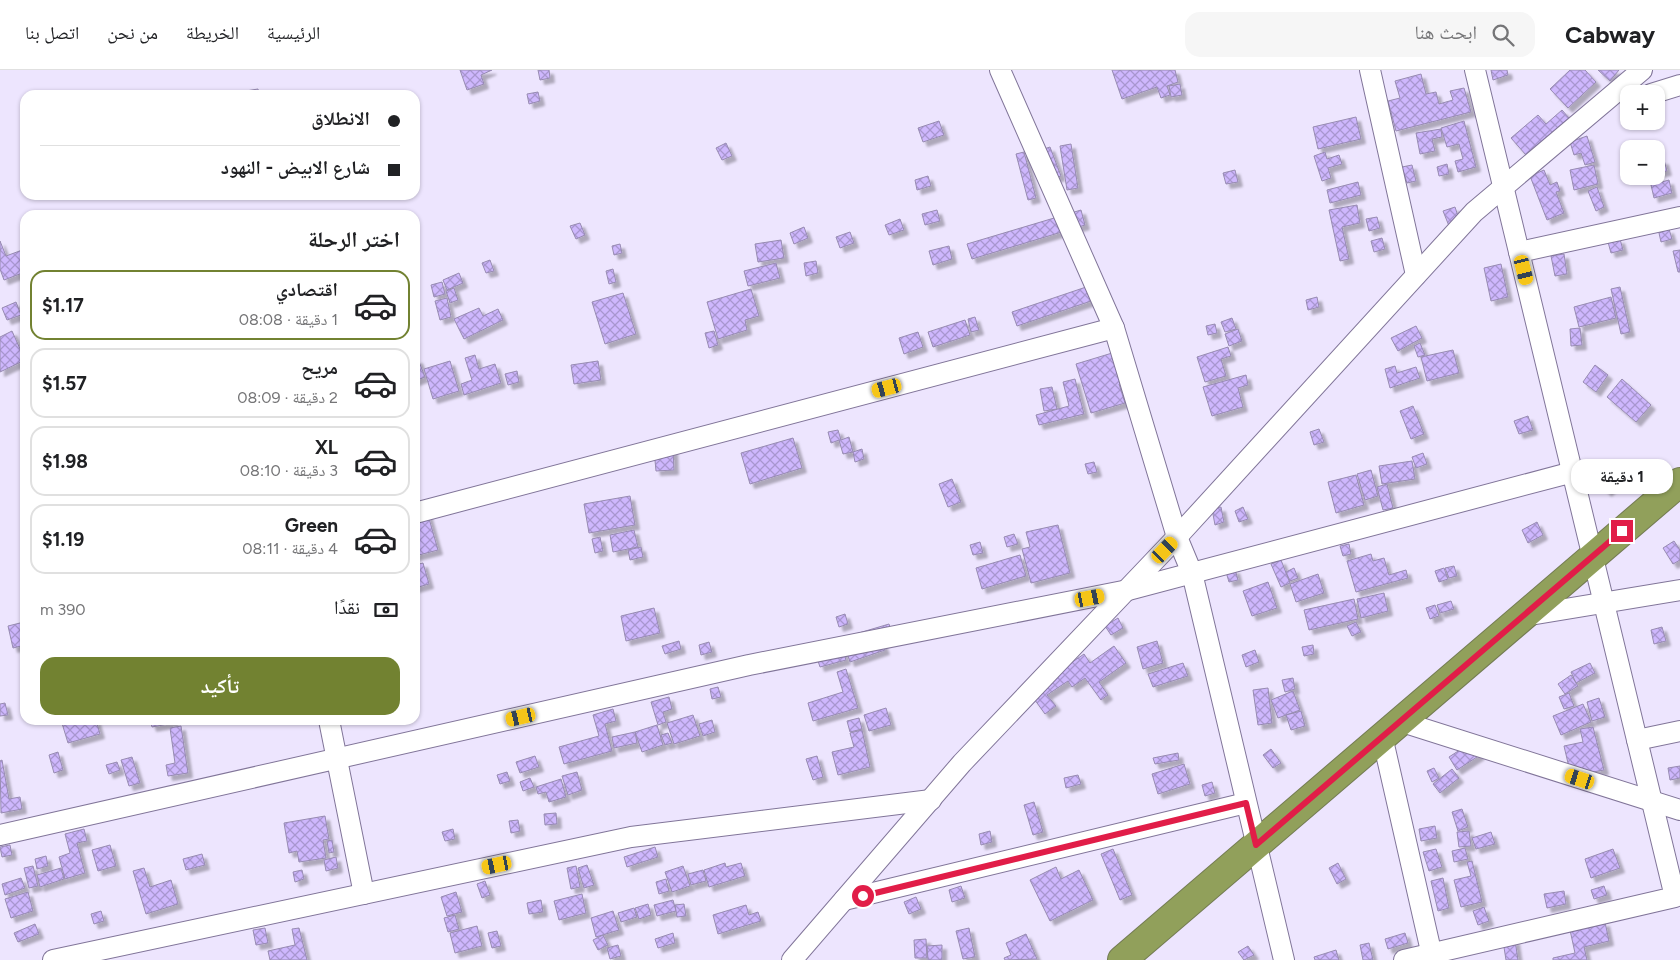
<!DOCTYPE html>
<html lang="ar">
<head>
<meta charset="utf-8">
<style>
	:root { --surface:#fff; --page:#f6f6f6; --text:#202124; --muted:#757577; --line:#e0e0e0; --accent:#728231 }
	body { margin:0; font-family:Figtree,"Noto Naskh Arabic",sans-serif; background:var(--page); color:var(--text); direction:rtl; height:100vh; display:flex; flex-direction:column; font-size:19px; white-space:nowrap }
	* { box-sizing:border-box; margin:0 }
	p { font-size:16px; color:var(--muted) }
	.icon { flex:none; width:28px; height:28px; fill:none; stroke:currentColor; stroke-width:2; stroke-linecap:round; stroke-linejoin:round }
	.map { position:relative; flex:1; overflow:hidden; direction:ltr }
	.details { position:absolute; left:20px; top:140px; width:400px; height:515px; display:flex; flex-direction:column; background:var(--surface); border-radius:15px; box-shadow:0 1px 4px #0004; direction:rtl }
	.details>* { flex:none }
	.hud { position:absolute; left:20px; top:20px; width:400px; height:110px; border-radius:15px; box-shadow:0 1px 4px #0004; direction:rtl; display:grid; align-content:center; height:110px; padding:0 20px; background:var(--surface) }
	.buttons { position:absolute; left:1620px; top:15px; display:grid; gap:10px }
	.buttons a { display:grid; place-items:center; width:45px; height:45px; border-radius:10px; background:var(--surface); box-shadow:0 1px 4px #0004; font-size:25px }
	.end { position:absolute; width:22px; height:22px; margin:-11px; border:6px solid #e11d48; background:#fff; box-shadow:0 0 0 2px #fff }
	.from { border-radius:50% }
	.bubble { position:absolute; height:35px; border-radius:15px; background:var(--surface); box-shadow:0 1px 4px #0004; font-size:16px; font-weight:700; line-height:35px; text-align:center; direction:rtl }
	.car { position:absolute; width:15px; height:30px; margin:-15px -8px; border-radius:6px; box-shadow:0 0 4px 1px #0007; background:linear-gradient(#f5c518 24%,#345 0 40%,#f5c518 0 76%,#345 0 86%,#f5c518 0) }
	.hud b { display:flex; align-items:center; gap:18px; height:48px; font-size:19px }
	.hud b+b { border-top:1px solid var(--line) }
	.hud i { width:12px; height:12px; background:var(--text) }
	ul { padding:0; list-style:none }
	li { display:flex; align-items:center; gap:15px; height:70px; margin:0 10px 8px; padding:0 10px; border:2px solid var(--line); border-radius:15px }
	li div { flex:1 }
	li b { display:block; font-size:19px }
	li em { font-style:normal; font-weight:700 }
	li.on { border-color:var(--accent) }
	li>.icon { width:45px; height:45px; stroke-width:1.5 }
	h2 { padding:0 20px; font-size:22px; line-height:60px }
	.pay { display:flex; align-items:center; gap:12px; height:55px; padding:0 20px; font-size:19px }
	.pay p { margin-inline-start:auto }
	.button { display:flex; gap:10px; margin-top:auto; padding:10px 20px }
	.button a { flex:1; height:58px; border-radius:15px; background:var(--accent); color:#fff; font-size:20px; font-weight:700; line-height:58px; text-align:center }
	header { display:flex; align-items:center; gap:30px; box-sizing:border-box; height:70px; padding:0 25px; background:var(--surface); border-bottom:1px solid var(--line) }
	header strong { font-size:24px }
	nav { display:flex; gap:28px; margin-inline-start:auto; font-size:18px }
	.search { width:350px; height:45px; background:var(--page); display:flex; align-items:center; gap:12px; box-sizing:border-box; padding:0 18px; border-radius:15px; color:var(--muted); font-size:19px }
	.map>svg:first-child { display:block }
</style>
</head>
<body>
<header>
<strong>Cabway</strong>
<div class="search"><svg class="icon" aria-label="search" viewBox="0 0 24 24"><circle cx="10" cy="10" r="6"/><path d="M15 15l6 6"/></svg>ابحث هنا</div>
<nav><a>الرئيسية</a><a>الخريطة</a><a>من نحن</a><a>اتصل بنا</a></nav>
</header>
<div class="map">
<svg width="1680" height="890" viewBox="0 0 1680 890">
	<defs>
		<pattern id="building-cross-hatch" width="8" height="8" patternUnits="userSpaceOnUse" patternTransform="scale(1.25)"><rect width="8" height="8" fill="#ceb7fd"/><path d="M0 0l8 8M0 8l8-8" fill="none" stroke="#a896cf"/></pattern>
		<filter id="shadow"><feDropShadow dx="4.5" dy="4.5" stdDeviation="1" flood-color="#0004"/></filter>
	</defs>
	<rect width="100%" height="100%" fill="#ede5fe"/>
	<g fill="url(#building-cross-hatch)" stroke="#978bb1" filter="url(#shadow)">
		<polygon points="460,0 492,0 481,5 484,14 467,20"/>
		<polygon points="538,0 549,0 550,8 540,10"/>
		<polygon points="1112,0 1175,0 1178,12 1167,16 1170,25 1161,28 1157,17 1122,29"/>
		<polygon points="1491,0 1507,0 1508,5 1493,10"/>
		<polygon points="1570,0 1585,0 1596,12 1568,38 1550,19"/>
		<polygon points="1598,0 1619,0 1610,11"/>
		<polygon points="1421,4 1426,24 1436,22 1439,34 1453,30 1450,21 1464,18 1471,42 1396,61 1388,31 1400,28 1395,11"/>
		<polygon points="1180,14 1182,25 1171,27 1169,16"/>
		<polygon points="258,19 259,25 234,25 234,23"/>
		<polygon points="538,22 540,31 529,34 527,24"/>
		<polygon points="1562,40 1569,48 1526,85 1511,68 1538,45 1546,54"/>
		<polygon points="1356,47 1361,69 1318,79 1313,57"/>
		<polygon points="939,51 944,65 923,72 918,58"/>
		<polygon points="1464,51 1476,97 1458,102 1455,91 1463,89 1459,74 1447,77 1441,58"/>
		<polygon points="1441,59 1442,67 1432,69 1435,81 1420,84 1416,63"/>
		<polygon points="1587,66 1595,92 1585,95 1581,83 1574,85 1570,72"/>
		<polygon points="726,73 732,86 722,90 716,78"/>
		<polygon points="1071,74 1078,118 1067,120 1060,76"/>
		<polygon points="1050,77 1061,106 1052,109 1032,83"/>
		<polygon points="1024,82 1036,128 1028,130 1016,84"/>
		<polygon points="1325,82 1327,89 1339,85 1342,94 1328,98 1331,108 1322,111 1314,86"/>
		<polygon points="1664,90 1667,101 1657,103 1656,92"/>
		<polygon points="1447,94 1449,104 1439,106 1437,97"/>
		<polygon points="1412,95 1416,111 1407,113 1402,97"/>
		<polygon points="1594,95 1598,114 1574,120 1570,100"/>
		<polygon points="1235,100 1238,112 1226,114 1223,103"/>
		<polygon points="1544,100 1550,115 1557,112 1560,121 1556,122 1564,143 1547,150 1530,106"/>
		<polygon points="928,106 931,116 917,120 915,110"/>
		<polygon points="1669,110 1672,123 1654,128 1651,115"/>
		<polygon points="1358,112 1361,125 1330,133 1327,120"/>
		<polygon points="1597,117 1604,137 1596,141 1588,121"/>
		<polygon points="1357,135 1360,153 1342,157 1349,189 1340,191 1329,140"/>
		<polygon points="1455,137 1460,152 1449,156 1443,141"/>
		<polygon points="937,140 940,151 925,155 922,144"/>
		<polygon points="1081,140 1085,155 972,189 967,174"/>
		<polygon points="1377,147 1380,158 1369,161 1366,149"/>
		<polygon points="900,149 904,160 889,165 885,155"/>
		<polygon points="580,153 585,165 576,169 570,156"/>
		<polygon points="804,157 808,168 794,174 790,163"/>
		<polygon points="1669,159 1672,169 1661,172 1659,163"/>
		<polygon points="850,162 854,173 840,178 836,167"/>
		<polygon points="1382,168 1385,179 1374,182 1371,171"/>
		<polygon points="1620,169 1623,180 1611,183 1608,172"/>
		<polygon points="781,170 784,188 758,192 755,174"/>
		<polygon points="0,171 6,186 25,179 25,202 4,210 0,199"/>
		<polygon points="620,174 622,183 614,185 612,176"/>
		<polygon points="949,176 952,189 933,195 929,181"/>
		<polygon points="1680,180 1680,202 1678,202 1673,181"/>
		<polygon points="1564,184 1567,204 1555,206 1551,186"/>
		<polygon points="490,190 494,201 486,203 482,193"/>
		<polygon points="816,191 818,203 806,206 804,193"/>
		<polygon points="776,193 780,208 748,216 744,201"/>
		<polygon points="1501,194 1508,227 1491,231 1484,198"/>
		<polygon points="613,199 616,212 609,214 606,201"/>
		<polygon points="459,203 463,213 447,220 443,210"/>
		<polygon points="442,212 445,224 434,227 431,215"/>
		<polygon points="1098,213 1103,227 1017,256 1012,242"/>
		<polygon points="1620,217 1630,262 1621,264 1611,219"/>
		<polygon points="454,218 458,230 450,233 446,221"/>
		<polygon points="751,219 759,246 745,250 747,260 718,269 707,232"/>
		<polygon points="623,223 636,264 605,274 592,232"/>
		<polygon points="1317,227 1319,237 1308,240 1306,230"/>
		<polygon points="1611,227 1616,248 1579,257 1574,237"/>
		<polygon points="447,228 451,247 440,250 435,231"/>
		<polygon points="16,232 21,245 7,250 2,238"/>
		<polygon points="479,238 483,246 498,239 503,250 464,269 454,249"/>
		<polygon points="975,247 979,260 971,262 968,249"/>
		<polygon points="1232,248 1236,259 1225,262 1221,252"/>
		<polygon points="965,250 970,265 933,277 928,262"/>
		<polygon points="1215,254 1217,263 1208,265 1206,256"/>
		<polygon points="1416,256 1422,268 1398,281 1391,268"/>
		<polygon points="1580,258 1582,275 1571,276 1570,259"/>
		<polygon points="1238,259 1242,271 1229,276 1225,264"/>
		<polygon points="12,261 25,290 0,302 0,267"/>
		<polygon points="714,261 718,275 709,278 705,263"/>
		<polygon points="918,262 923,277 904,284 899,268"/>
		<polygon points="1420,273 1425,285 1418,287 1414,276"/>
		<polygon points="1228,277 1231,286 1221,289 1226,306 1205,312 1197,287"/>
		<polygon points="1122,280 1131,310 1119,314 1125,333 1091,343 1076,294"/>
		<polygon points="1453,280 1459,303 1427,311 1421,287"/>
		<polygon points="475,285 479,299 495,294 501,313 464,325 461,314 472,310 465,288"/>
		<polygon points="418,289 425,307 415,311 415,290"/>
		<polygon points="450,291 459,321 433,329 424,299"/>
		<polygon points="598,291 601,310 574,314 571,295"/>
		<polygon points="1595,295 1608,305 1596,322 1583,312"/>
		<polygon points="1395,296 1397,303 1416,297 1420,308 1390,318 1385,299"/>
		<polygon points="517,301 519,312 508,315 505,304"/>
		<polygon points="1246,305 1248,315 1238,318 1243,337 1212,346 1203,317"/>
		<polygon points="1075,309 1084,344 1039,355 1036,345 1069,336 1063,312"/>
		<polygon points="1622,309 1651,335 1636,352 1607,327"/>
		<polygon points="1052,317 1057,339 1044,341 1040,319"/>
		<polygon points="1413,336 1424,364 1411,369 1400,341"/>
		<polygon points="1528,346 1533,360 1519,364 1514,351"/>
		<polygon points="1319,359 1324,372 1314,375 1310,362"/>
		<polygon points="838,360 841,370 849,367 853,382 862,379 864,389 855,392 853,382 843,384 839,370 831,373 828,362"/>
		<polygon points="793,368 802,398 750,414 741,383"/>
		<polygon points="673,379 674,400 656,401 654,380"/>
		<polygon points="1423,383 1427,394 1416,398 1412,387"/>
		<polygon points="1412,391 1415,409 1382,414 1379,396"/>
		<polygon points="1094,392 1097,402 1088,404 1085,394"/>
		<polygon points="1371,400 1378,426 1365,430 1357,404"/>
		<polygon points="1610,403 1618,412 1607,422 1599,413"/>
		<polygon points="1356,405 1364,435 1336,443 1328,412"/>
		<polygon points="952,409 961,432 948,437 939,414"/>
		<polygon points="1387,414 1393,438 1383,440 1377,417"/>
		<polygon points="630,426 635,455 589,463 584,434"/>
		<polygon points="1221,437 1224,452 1215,455 1212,439"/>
		<polygon points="1243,437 1248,449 1239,452 1235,441"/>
		<polygon points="426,438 438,480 415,486 415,441"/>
		<polygon points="1537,452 1543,465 1528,473 1522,460"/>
		<polygon points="1058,455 1070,503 1031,513 1022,479 1030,477 1026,462"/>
		<polygon points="634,460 638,477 613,482 610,465"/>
		<polygon points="1014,464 1018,474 1007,477 1004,467"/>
		<polygon points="600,467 603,481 595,483 592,469"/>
		<polygon points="1674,471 1680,480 1680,490 1673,494 1663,478"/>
		<polygon points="980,472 983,483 973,485 970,475"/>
		<polygon points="1349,474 1351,484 1343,486 1340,476"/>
		<polygon points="641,477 643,487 630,490 628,480"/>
		<polygon points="1371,484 1373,491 1384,488 1389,505 1406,500 1408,508 1356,522 1347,491"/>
		<polygon points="1020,485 1026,506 982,519 976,498"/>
		<polygon points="1281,490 1290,513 1281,517 1271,494"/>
		<polygon points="423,493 429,514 415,518 415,495"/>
		<polygon points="1454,496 1457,506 1449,508 1445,498"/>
		<polygon points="1294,498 1298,508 1290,511 1286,502"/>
		<polygon points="1444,498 1448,509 1439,512 1435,501"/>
		<polygon points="1235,499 1238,510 1229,512 1226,502"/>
		<polygon points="1318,504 1324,523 1296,532 1290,514"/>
		<polygon points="1268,512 1277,538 1252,546 1243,521"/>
		<polygon points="1384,523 1388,541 1361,548 1357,529"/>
		<polygon points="1354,529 1358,549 1309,560 1304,540"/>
		<polygon points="1451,531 1454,539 1440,543 1437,535"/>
		<polygon points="1435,535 1439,546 1430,549 1426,538"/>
		<polygon points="654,538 660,563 626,571 621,546"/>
		<polygon points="845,544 848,554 839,557 836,547"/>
		<polygon points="25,546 25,575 13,578 8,556 24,552 23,547"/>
		<polygon points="1118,548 1123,558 1111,565 1105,556"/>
		<polygon points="1356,552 1361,562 1352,566 1347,556"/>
		<polygon points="889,554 893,566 881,570 885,580 850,592 842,568"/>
		<polygon points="1662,557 1666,571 1654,574 1651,560"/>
		<polygon points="839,568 846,590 820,597 813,576"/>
		<polygon points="679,571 681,579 665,584 662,576"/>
		<polygon points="1157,571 1163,593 1143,599 1137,577"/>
		<polygon points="709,572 712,582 701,585 699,575"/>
		<polygon points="1313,575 1314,584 1304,586 1302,577"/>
		<polygon points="1114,576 1126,593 1099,612 1108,625 1101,630 1085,608 1072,617 1068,611 1047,625 1056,636 1045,644 1027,619 1039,615 1084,584 1090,593"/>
		<polygon points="1255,580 1259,592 1246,597 1242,585"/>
		<polygon points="1183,593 1188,606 1153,617 1148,604"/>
		<polygon points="1590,593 1595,603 1576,613 1571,602"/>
		<polygon points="846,599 858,638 813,651 808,633 843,622 837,602"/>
		<polygon points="1571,605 1578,616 1565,624 1558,614"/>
		<polygon points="1293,608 1295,619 1285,622 1282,610"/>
		<polygon points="718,617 721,627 712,629 710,619"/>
		<polygon points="1268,618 1272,653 1258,655 1253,620"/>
		<polygon points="1293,621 1300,640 1278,648 1271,630"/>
		<polygon points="1569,623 1574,636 1564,639 1559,627"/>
		<polygon points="669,627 672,639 663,642 666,652 658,655 651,632"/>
		<polygon points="1599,628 1605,647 1592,651 1587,632"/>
		<polygon points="5,633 8,645 0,646 0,634"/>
		<polygon points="1583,634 1591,652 1561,665 1553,646"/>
		<polygon points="886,638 891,655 869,661 864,645"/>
		<polygon points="613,639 616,651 605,654 612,681 564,694 559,677 599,666 593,645"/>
		<polygon points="1301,641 1305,656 1291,660 1286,645"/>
		<polygon points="693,645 700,666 674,674 667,653"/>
		<polygon points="859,648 862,659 850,662 847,651"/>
		<polygon points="61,650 96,650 100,664 68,673"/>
		<polygon points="150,650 174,650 174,653 152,657"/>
		<polygon points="712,650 715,662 703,666 699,654"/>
		<polygon points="657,655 663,675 642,682 635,662"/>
		<polygon points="181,656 188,703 168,706 166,695 175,693 170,658"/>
		<polygon points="1593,657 1604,700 1571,706 1564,676 1583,672 1580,659"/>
		<polygon points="862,660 870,697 838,705 832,682 854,677 850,663"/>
		<polygon points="635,662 637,673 614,678 612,667"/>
		<polygon points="668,663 672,673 665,675 661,665"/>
		<polygon points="1472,672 1480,685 1457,700 1449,687"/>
		<polygon points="1271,679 1281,693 1273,698 1263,685"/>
		<polygon points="58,682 63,700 54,703 49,685"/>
		<polygon points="1178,683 1179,690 1155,694 1153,688"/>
		<polygon points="535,686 539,697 520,703 516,692"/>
		<polygon points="817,686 823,707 813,710 806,689"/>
		<polygon points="132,687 140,713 129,716 121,690"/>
		<polygon points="2,690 9,729 20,727 22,739 1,743 0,691"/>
		<polygon points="117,692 120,700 109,704 106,695"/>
		<polygon points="1184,694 1190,714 1158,724 1152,704"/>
		<polygon points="1680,696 1680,708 1670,710 1668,698"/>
		<polygon points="1434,698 1439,708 1432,712 1427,701"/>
		<polygon points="1452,699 1459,708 1440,723 1433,714"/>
		<polygon points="507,702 510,711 500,714 497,705"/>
		<polygon points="577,702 582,720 568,725 562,706"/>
		<polygon points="1078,705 1081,714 1066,718 1064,708"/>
		<polygon points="530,708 534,717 523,721 520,712"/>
		<polygon points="561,709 566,727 549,732 546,722 538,724 536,717"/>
		<polygon points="1212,712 1215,723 1205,726 1202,715"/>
		<polygon points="1034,732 1043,762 1033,765 1024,735"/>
		<polygon points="1462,739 1468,757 1458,761 1452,742"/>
		<polygon points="556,743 557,754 545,755 544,744"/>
		<polygon points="325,746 329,769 323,770 326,788 299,792 297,781 289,783 284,753"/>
		<polygon points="518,750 520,761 511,763 509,751"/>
		<polygon points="1435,756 1437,768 1421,771 1419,759"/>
		<polygon points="84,759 87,771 77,773 85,803 65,809 59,787 70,783 65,764"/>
		<polygon points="453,759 455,769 445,771 442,762"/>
		<polygon points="990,761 992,772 981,775 979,764"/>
		<polygon points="1469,761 1471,776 1459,777 1457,762"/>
		<polygon points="1491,762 1495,774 1476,779 1472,768"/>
		<polygon points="332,770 334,782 329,783 327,771"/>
		<polygon points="10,775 12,785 2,787 0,777"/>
		<polygon points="110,775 116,796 98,801 92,780"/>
		<polygon points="655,777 658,787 627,797 624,787"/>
		<polygon points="1465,778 1468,789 1454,792 1452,781"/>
		<polygon points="1113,779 1132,825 1120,830 1101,784"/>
		<polygon points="1436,779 1442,797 1429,801 1423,782"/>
		<polygon points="1613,779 1620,798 1591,808 1585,789"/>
		<polygon points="202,784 205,795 186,800 183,789"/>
		<polygon points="46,786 48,796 37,799 35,789"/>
		<polygon points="336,787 338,798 326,801 324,790"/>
		<polygon points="1472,791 1482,832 1461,837 1454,810 1471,806 1467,792"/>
		<polygon points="725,793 726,797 741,793 745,806 709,817 704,800"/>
		<polygon points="1338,793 1346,809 1337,814 1329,798"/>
		<polygon points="587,795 594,815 584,818 578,798"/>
		<polygon points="33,796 38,816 29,818 24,798"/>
		<polygon points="576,796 580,817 571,819 567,798"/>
		<polygon points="683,796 690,816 672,822 665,802"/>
		<polygon points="1056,797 1061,809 1079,800 1093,830 1050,851 1030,810"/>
		<polygon points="61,798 64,809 40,817 37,805"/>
		<polygon points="144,798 150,817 171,810 178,834 146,844 133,801"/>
		<polygon points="302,800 304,809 295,812 293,802"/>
		<polygon points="703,800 706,811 691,815 688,804"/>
		<polygon points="21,808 25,818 5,825 2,814"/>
		<polygon points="1443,808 1449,838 1438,841 1431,811"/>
		<polygon points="666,809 669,821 659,824 656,812"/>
		<polygon points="485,811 490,825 482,828 477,814"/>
		<polygon points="961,816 965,828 952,832 949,820"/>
		<polygon points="1604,816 1607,825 1594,829 1591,820"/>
		<polygon points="1564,821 1566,834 1547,838 1544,824"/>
		<polygon points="28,822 33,841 11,848 5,829"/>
		<polygon points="456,822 462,842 447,846 441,827"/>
		<polygon points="582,824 586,843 559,850 554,831"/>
		<polygon points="916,827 921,839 909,844 904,832"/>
		<polygon points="541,830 543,842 529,844 527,833"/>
		<polygon points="673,830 676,841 657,846 654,835"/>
		<polygon points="648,834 651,845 639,849 635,838"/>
		<polygon points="684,834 686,846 677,847 675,835"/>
		<polygon points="746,835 749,845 758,842 761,851 718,864 713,845"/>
		<polygon points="1484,837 1489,851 1478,855 1473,841"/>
		<polygon points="634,838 637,847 621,852 618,843"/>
		<polygon points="101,841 104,851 94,854 91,844"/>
		<polygon points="613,841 619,860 596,867 591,848"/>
		<polygon points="455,845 459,859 448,862 444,848"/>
		<polygon points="1605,852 1609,871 1584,877 1587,890 1553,890 1553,888 1575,883 1570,860"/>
		<polygon points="35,854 39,864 18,872 14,863"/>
		<polygon points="477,856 482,876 455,883 450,863"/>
		<polygon points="265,858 268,873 256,875 253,860"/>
		<polygon points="299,858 307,890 270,890 268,881 295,875 292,859"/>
		<polygon points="969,858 975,887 963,889 956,861"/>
		<polygon points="497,861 501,876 492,878 488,863"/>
		<polygon points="673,863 675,873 658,878 655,869"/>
		<polygon points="1405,863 1408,873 1388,879 1385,869"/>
		<polygon points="1026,864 1037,889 1005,890 1004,888 1011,885 1006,873"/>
		<polygon points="603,865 608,875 598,880 593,870"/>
		<polygon points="926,869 927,888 915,888 914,870"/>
		<polygon points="1515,870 1518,890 1506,890 1503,871"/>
		<polygon points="1369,873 1373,890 1363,890 1360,875"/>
		<polygon points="618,875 621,886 610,889 607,878"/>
		<polygon points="942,875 942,890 928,890 927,876"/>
		<polygon points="1248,876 1254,885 1244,890 1238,882"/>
		<polygon points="1336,880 1339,890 1315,890 1314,887"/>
	</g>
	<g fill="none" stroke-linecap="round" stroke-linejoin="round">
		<defs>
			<g id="minor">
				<polyline points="1000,0 1114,258 1177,467 1192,503 1284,890"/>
				<polyline points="1370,0 1416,205"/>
				<polyline points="1651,24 1680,15"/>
				<polyline points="1519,182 1680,147"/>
				<polyline points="415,443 1114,258"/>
				<polyline points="1524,546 1680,520"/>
				<polyline points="329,650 364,824"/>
				<polyline points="1399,651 1680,740"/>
				<polyline points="1382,666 1433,890"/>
				<polyline points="1637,670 1680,661"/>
				<polyline points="0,765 749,595 1128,520 1573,402"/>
				<polyline points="844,830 1246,733"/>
				<polyline points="53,890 631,767 931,730"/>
				<polyline points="792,890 962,693 1177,467 1474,142 1642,0"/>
				<polyline points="1404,890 1675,827 1475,0"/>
			</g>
			<polyline id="highway" points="1122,890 1680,412"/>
		</defs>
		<use href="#minor" stroke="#817599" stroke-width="22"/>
		<use href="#highway" stroke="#737b53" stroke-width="30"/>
		<use href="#minor" stroke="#fff" stroke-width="20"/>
		<use href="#highway" stroke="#91a05b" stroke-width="28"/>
	</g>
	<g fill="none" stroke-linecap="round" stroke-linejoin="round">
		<polyline stroke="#e11d48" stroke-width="6" points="863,826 1246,733 1256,775 1622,461"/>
	</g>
</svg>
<div class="buttons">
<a>+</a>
<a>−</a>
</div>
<i class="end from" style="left:863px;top:826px"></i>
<i class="end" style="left:1622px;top:461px"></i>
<div class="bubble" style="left:1571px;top:389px;width:102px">1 دقيقة</div>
<i class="car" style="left:1524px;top:200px;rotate:166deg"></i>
<i class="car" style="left:887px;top:318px;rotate:255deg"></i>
<i class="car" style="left:1165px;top:480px;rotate:44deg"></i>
<i class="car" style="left:1090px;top:528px;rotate:79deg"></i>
<i class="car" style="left:521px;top:647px;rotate:257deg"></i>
<i class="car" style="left:1580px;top:709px;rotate:288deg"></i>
<i class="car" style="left:497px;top:795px;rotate:258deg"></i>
<div class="hud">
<b><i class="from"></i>الانطلاق</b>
<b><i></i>شارع الابيض - النهود</b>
</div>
<section class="details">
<h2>اختر الرحلة</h2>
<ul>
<li class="on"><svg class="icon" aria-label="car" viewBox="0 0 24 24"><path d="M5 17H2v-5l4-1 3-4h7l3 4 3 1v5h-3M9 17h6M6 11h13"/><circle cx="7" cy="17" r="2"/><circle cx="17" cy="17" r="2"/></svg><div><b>اقتصادي</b><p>1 دقيقة · 08:08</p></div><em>$1.17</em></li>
<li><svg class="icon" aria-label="car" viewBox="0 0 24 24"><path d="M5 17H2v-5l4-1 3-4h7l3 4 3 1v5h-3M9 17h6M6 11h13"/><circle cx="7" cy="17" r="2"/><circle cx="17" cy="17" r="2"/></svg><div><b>مريح</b><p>2 دقيقة · 08:09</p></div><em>$1.57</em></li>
<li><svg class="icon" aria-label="car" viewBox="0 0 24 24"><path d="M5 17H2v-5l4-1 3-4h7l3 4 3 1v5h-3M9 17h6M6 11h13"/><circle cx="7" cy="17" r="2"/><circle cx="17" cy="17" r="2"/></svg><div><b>XL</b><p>3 دقيقة · 08:10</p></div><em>$1.98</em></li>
<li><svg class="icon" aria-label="car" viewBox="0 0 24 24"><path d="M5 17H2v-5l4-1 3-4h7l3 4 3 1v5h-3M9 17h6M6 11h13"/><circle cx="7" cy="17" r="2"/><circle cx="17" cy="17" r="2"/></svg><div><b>Green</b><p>4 دقيقة · 08:11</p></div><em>$1.19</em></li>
</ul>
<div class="pay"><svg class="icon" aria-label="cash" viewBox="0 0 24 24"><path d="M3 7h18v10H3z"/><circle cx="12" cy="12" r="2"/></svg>نقدًا<p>390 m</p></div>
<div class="button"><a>تأكيد</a></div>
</section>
</div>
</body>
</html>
